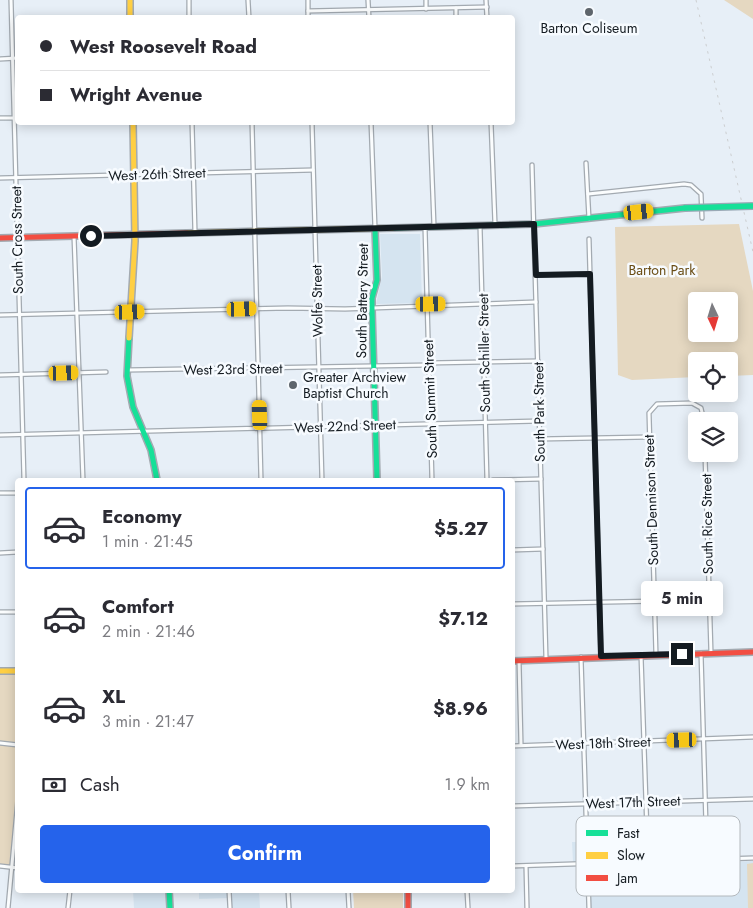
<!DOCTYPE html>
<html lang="en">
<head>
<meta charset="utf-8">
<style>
	:root { --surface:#fff; --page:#f2f2f3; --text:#2b2b33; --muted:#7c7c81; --line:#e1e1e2; --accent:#2563eb }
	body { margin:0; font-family:Jost,sans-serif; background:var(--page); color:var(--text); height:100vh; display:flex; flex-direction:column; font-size:19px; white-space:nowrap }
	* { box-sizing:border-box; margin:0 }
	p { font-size:16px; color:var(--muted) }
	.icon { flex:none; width:28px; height:28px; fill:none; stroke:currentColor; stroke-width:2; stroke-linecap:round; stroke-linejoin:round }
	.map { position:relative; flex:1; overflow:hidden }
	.details { position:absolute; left:15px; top:478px; width:500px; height:415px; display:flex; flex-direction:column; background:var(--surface); border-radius:5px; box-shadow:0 2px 12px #0003 }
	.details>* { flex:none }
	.banner { position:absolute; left:15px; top:15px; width:500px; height:110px; border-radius:5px; box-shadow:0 2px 12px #0003; display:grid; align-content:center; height:110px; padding:0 25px; background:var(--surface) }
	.needle { width:32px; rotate:176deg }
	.buttons { position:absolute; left:688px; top:292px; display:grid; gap:10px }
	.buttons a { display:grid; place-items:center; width:50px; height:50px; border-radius:5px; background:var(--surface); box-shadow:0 2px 12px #0003; font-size:25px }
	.end { position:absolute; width:22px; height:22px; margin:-11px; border:6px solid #141b21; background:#fff; box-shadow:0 0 0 2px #fff }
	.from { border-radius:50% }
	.bubble { position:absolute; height:35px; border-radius:5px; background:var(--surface); box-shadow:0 2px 12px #0003; font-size:16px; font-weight:700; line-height:35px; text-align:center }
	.car { position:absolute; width:15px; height:30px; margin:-15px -8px; border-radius:6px; box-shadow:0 0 4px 1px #0007; background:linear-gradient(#f5c518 24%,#345 0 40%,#f5c518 0 76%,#345 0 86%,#f5c518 0) }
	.banner b { display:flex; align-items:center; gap:18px; height:48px; font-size:19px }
	.banner b+b { border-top:1px solid var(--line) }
	.banner i { width:12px; height:12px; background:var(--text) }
	ul { padding:9px 0 0; list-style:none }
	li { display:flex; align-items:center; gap:15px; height:82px; margin:0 10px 8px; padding:0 15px; border:2px solid transparent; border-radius:5px }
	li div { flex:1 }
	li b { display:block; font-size:19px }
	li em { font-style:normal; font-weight:700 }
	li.current { border-color:var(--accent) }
	li>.icon { width:45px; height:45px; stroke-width:1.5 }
	.pay { display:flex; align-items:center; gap:12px; height:55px; padding:0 25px; font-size:19px }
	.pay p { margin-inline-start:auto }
	.primary-button { display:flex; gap:10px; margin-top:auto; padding:10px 25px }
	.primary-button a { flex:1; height:58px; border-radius:5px; background:var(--accent); color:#fff; font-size:20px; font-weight:700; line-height:58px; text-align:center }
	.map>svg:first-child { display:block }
</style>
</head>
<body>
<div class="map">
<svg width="753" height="908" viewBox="0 0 753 908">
	<rect width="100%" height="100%" fill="#e7eff7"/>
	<g fill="#d5e4f0">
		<polygon points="380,234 420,234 422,303 376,304 382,276"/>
		<polygon points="572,842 583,842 583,861 573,862"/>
		<polygon points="753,861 753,908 591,908 591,867"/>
		<polygon points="133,890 169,890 170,908 134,908"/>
		<polygon points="199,890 259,890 260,908 230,908 229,898 199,899"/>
	</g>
	<g fill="#e5d8c1" fill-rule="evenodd">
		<polygon points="724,0 753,0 753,19"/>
		<path d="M 739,224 L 753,291 L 753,375 L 729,376 L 729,361 L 696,361 L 696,377 L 632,380 L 618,375 L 615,227 ZM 729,301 L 729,334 L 696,334 L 696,301 Z"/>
		<polygon points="0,671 17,671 18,798 11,867 0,866"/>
		<polygon points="753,863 753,908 748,908 747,864"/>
		<polygon points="353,890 403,890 403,908 354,908"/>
	</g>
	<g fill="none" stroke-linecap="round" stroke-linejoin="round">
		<defs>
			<g id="street">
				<polyline points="11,0 24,480"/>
				<polyline points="189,0 189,18"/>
				<polyline points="248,0 249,18"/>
				<polyline points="308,0 308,18"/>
				<polyline points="368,0 369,18"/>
				<polyline points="426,0 426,9"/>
				<polyline points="486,0 487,18"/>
				<polyline points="308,11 487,7"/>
				<polyline points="456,18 456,8"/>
				<polyline points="0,59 18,58"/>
				<polyline points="0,118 18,118"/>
				<polyline points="192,122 195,232"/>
				<polyline points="252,122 261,480"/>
				<polyline points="312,122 322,480"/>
				<polyline points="371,122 375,228"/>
				<polyline points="430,122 434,226"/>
				<polyline points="491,122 495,224"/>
				<polyline points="586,163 589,219"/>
				<polyline points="532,165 546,658"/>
				<polyline points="0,178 313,170"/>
				<polyline points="588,194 684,184 691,185 701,194 702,218"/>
				<polyline points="480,226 487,480"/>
				<polyline points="425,227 432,480"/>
				<polyline points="74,236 83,480"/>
				<polyline points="589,239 601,656"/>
				<polyline points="536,275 590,274"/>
				<polyline points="0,315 288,308 345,309 536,302"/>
				<polyline points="428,363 538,361"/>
				<polyline points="128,370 429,365"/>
				<polyline points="0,375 106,372"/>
				<polyline points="0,435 540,421"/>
				<polyline points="540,439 649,437"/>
				<polyline points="705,454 711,653"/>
				<polyline points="493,480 541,479"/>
				<polyline points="0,493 18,493"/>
				<polyline points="512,550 543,549"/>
				<polyline points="0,553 18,552"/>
				<polyline points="512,604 709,600"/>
				<polyline points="0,612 18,612"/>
				<polyline points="701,653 707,860"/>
				<polyline points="641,655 648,862"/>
				<polyline points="656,655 649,413 657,404 692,403 701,408 704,421"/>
				<polyline points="581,657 589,908"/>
				<polyline points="519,661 521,745"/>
				<polyline points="0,743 18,745"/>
				<polyline points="512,746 753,737"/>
				<polyline points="512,806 753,799"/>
				<polyline points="0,866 18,868"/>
				<polyline points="512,866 753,858"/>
				<polyline points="526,866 527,908"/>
				<polyline points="229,890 230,908"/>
				<polyline points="288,890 289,908"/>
				<polyline points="348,890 349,908"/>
				<polyline points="467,890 468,908"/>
				<polyline points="8,908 18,799"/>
				<polyline points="68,908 70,890"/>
			</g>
			<g id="fast">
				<polyline points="393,228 534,224 685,208"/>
				<polyline points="375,229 377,280 372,298 372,309 377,480"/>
				<polyline points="129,338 127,376 133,407 151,450 157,480"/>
				<polyline points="169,890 170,908"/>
			</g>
			<g id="slow">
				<polyline points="130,0 130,18"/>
				<polyline points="187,233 393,228"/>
				<polyline points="129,338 135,241 133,122"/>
				<polyline points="0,671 18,671"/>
			</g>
			<g id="jam">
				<polyline points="0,238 187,233"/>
				<polyline points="512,661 753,652"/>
				<polyline points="408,890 408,908"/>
			</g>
		</defs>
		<use href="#street" stroke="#a3aab1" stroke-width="5.5"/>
		<use href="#fast" stroke="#a3aab1" stroke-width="8"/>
		<use href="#slow" stroke="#a3aab1" stroke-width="8"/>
		<use href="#jam" stroke="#a3aab1" stroke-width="8"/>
		<use href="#street" stroke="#fbfdfe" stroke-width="3"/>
		<use href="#fast" stroke="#16e098" stroke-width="5"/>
		<use href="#slow" stroke="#ffcf43" stroke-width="5"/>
		<use href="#jam" stroke="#f24e42" stroke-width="5"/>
		<polyline stroke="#ccced0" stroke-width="1" stroke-dasharray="2.5 5" stroke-linecap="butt" points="696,0 753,252"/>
		<defs>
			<polyline id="fast-bridge" points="685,208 753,206"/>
		</defs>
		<use href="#fast-bridge" stroke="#99a9b6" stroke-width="8" stroke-linecap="butt"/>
		<use href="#fast-bridge" stroke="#16e098" stroke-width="5.5"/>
	</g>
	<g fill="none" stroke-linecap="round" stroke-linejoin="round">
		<polyline stroke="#141b21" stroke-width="6" points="91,236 534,224 536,275 590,274 601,656 682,654"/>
	</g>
	<g fill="#5e656c" stroke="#f7fbff" stroke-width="2">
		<circle cx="589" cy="12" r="5"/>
		<circle cx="293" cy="385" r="5"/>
	</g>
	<g text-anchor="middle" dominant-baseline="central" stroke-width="5" stroke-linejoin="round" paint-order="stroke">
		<g font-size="14" fill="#141b21" stroke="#f7fbff">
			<text x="589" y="28">Barton Coliseum</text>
			<text x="303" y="377" text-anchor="start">Greater Archview<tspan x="303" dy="16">Baptist Church</tspan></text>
		</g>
		<g font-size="14" fill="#141b21" stroke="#f7fbff">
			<text transform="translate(157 174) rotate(-2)">West 26th Street</text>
			<text transform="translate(17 240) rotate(-91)">South Cross Street</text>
			<text transform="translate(317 301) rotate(-91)">Wolfe Street</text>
			<text transform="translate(362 301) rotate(-89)">South Battery Street</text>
			<text transform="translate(484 353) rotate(-91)">South Schiller Street</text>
			<text transform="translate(233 369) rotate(-1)">West 23rd Street</text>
			<text transform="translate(430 399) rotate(-92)">South Summit Street</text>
			<text transform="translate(539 412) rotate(-91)">South Park Street</text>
			<text transform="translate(345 426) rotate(-2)">West 22nd Street</text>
			<text transform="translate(651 500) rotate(-92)">South Dennison Street</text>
			<text transform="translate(707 524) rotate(-91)">South Rice Street</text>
			<text transform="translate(603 743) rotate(-2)">West 18th Street</text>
			<text transform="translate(633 802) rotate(-2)">West 17th Street</text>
		</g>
		<g font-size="14" fill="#6a4d15" stroke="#f7fbff">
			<text x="662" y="270">Barton Park</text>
		</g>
	</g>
	<rect x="576" y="816" width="164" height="80" rx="8" fill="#f7fbff" stroke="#b3b8bc" stroke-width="1"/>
	<rect x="586" y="830" width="22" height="6" fill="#16e098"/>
	<rect x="586" y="852" width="22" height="7" fill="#ffcf43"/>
	<rect x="586" y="875" width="22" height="6" fill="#f24e42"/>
	<g font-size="14" fill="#141b21">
		<text x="617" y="838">Fast</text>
		<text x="617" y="860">Slow</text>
		<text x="617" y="883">Jam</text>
	</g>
</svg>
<div class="buttons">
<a><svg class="needle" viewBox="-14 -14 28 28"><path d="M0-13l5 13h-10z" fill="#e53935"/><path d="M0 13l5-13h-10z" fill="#7c7c81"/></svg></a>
<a><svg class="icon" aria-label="locate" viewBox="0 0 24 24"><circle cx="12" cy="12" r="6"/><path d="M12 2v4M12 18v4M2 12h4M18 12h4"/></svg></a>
<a><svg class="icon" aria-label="layers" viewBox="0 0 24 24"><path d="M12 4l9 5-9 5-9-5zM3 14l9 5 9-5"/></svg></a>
</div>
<i class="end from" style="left:91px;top:236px"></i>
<i class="end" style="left:682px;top:654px"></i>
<div class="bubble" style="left:641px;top:581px;width:82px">5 min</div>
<i class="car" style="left:639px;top:212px;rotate:84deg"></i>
<i class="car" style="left:431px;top:304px;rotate:89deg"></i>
<i class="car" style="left:242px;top:309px;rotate:88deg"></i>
<i class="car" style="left:130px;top:312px;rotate:88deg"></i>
<i class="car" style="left:64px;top:373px;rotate:88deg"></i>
<i class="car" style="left:260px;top:415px;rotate:358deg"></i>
<i class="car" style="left:682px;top:740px;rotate:268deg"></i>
<div class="banner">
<b><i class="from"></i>West Roosevelt Road</b>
<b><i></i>Wright Avenue</b>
</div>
<section class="details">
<ul>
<li class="current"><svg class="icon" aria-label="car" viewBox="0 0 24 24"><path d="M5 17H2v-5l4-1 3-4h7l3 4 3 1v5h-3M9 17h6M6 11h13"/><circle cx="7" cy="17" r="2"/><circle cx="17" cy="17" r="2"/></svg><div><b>Economy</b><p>1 min · 21:45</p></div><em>$5.27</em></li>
<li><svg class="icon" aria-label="car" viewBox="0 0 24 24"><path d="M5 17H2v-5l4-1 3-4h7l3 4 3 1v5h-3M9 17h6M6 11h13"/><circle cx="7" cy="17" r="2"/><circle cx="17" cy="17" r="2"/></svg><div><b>Comfort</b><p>2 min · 21:46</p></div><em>$7.12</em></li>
<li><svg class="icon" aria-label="car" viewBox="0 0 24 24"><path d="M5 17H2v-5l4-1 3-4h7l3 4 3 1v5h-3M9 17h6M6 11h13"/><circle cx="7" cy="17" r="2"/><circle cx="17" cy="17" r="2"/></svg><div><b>XL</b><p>3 min · 21:47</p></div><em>$8.96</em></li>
</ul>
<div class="pay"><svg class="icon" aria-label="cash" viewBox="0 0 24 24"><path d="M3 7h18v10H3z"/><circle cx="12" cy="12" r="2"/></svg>Cash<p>1.9 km</p></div>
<div class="primary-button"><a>Confirm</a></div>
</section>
</div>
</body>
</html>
